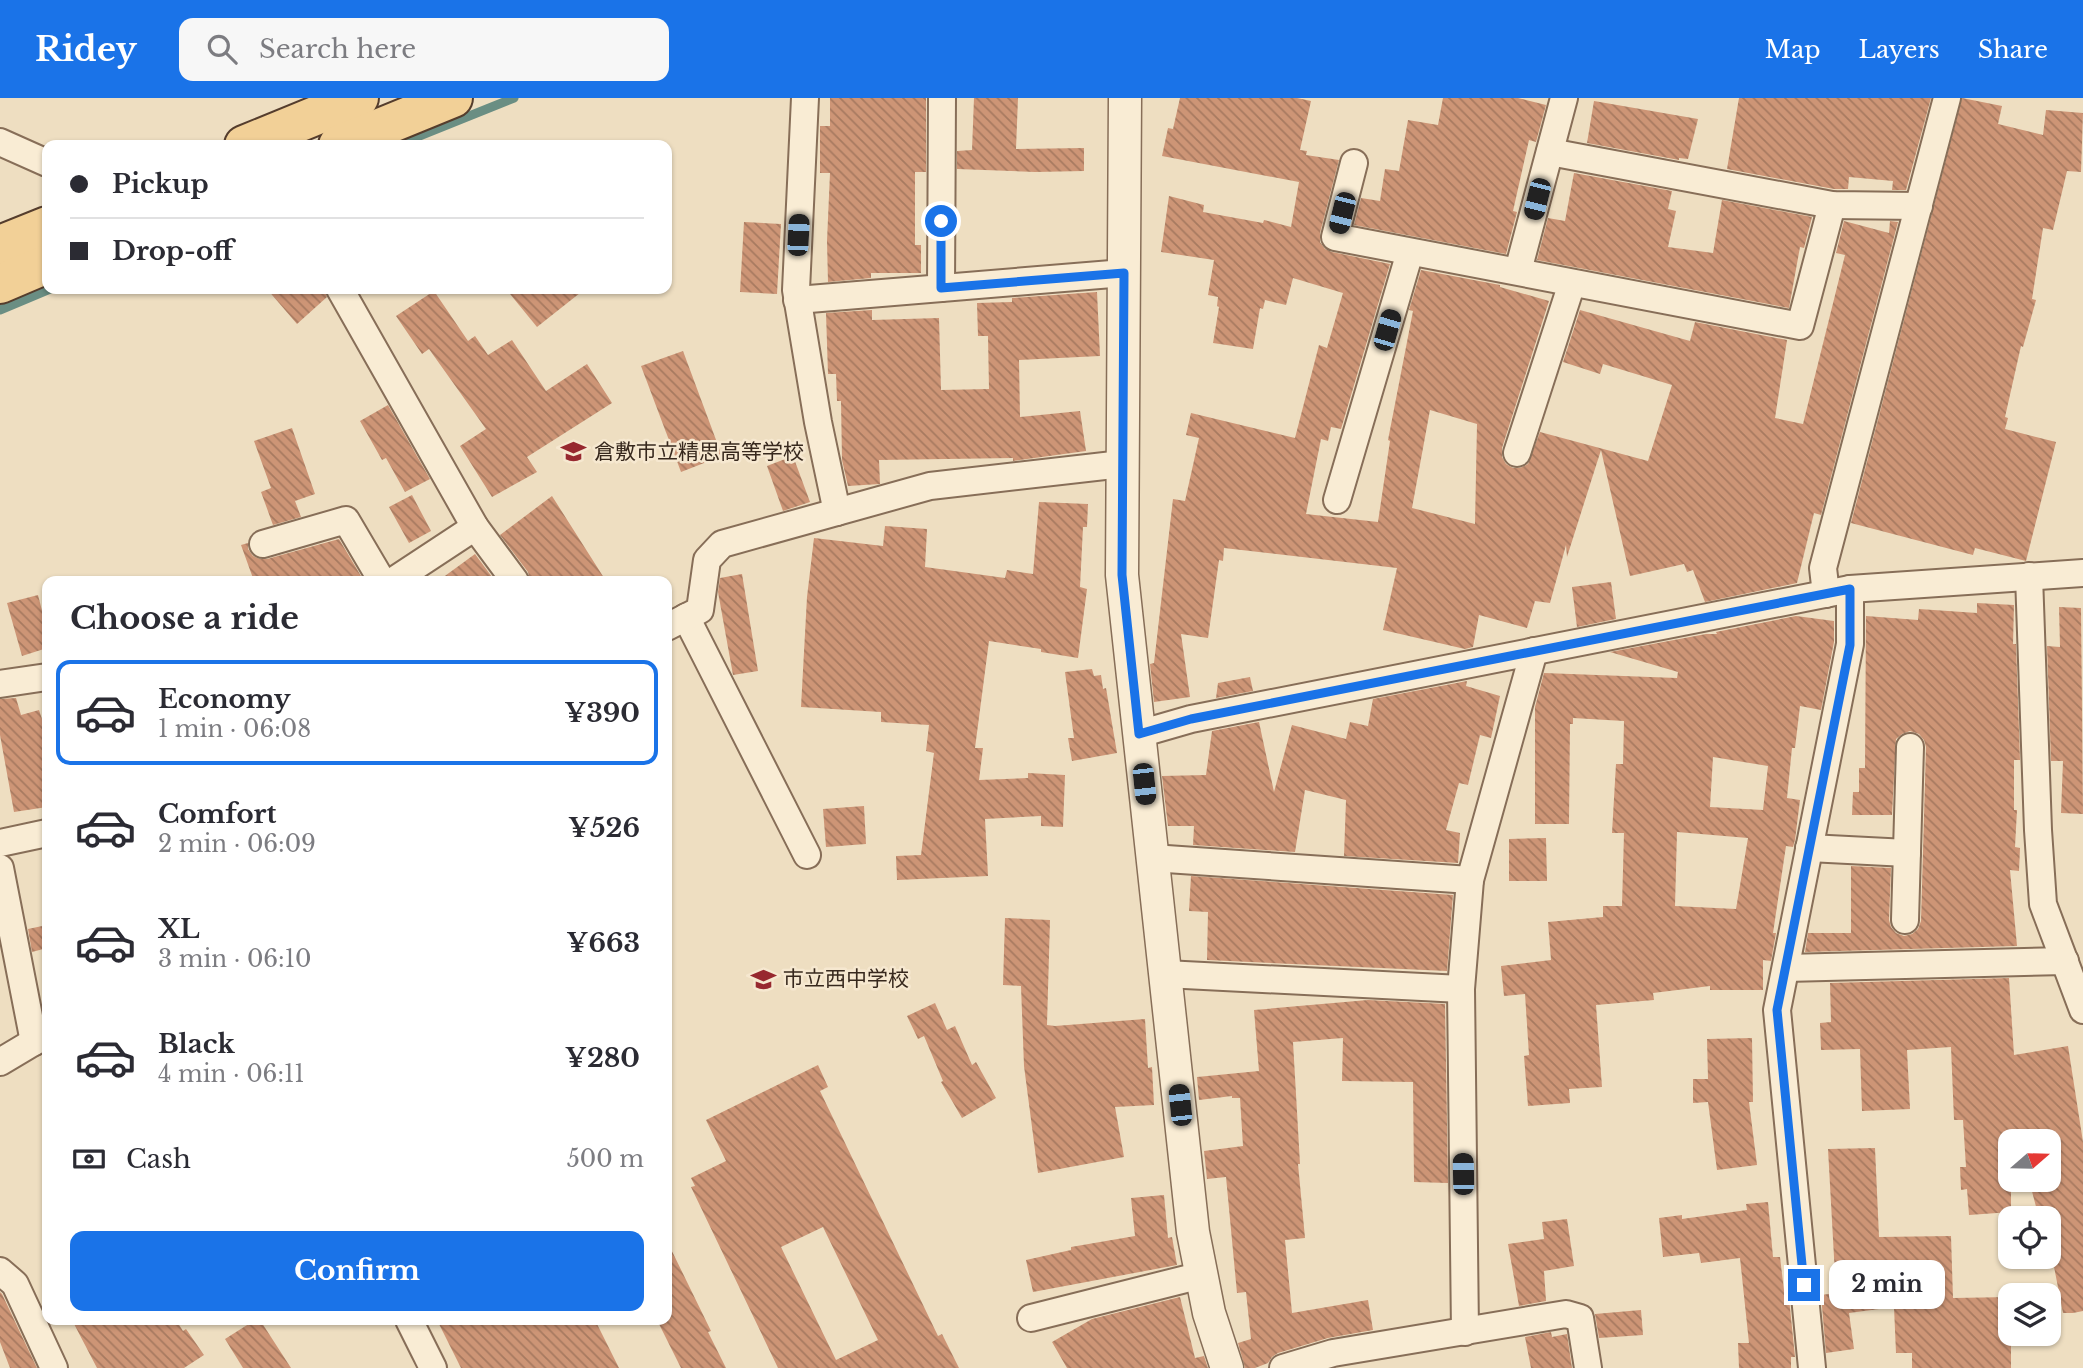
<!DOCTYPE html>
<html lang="en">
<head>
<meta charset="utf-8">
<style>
	:root { --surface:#fff; --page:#f7f7f7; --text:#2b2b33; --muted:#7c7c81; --line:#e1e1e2; --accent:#1a73e8 }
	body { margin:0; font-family:"Libre Baskerville","Noto Sans JP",serif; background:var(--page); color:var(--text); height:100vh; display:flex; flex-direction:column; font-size:26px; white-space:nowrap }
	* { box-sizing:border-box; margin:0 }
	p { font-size:23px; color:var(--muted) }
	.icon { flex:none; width:38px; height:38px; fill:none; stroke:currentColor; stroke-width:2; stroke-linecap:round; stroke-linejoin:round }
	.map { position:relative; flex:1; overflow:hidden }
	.panel { position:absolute; left:42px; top:478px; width:630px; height:749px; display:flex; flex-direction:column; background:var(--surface); border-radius:14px; box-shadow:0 2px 5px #0004 }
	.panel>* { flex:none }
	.hud { position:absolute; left:42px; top:42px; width:630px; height:154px; border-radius:14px; box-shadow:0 2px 5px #0004; display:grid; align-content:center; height:154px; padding:0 28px; background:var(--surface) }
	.needle { width:46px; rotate:70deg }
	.buttons { position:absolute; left:1998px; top:1031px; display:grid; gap:14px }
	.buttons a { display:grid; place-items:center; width:63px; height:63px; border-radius:14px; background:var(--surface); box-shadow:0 2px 5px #0004; font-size:35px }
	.end { position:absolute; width:32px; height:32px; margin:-16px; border:9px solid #1a73e8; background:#fff; box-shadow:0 0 0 4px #fff }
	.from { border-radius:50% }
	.bubble { position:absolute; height:49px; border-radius:14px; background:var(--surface); box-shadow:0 2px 5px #0004; font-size:23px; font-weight:700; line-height:49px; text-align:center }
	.car { position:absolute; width:21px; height:42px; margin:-21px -10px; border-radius:9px; box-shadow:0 0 5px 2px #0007; background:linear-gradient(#222 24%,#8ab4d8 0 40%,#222 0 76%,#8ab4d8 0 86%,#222 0) }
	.hud b { display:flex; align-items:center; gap:24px; height:66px; font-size:26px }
	.hud b+b { border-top:2px solid var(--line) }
	.hud i { width:18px; height:18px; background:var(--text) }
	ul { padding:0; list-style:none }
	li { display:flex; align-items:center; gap:21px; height:105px; margin:0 14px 10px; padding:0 14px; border:4px solid transparent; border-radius:14px }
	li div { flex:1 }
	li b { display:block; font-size:26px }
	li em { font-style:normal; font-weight:700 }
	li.selected { border-color:var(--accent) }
	li>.icon { width:63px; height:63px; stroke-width:1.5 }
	h2 { padding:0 28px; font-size:32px; line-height:84px }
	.pay { display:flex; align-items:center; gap:18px; height:77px; padding:0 28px; font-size:26px }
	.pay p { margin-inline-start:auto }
	.button { display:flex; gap:14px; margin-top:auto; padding:14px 28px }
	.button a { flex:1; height:80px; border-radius:14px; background:var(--accent); color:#fff; font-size:28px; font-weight:700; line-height:80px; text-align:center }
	header { display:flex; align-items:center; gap:42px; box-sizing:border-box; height:98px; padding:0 35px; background:var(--accent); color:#fff }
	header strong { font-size:33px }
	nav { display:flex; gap:38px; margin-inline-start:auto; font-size:24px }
	.search { width:490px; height:63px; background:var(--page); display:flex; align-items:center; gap:18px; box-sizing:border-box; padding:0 24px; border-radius:14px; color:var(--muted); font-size:26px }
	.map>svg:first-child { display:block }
</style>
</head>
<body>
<header>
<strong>Ridey</strong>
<div class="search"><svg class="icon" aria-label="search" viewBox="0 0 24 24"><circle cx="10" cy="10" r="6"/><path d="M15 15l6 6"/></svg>Search here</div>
<nav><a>Map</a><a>Layers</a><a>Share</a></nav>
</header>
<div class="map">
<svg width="2083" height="1270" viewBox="0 0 2083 1270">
	<defs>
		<pattern id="building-back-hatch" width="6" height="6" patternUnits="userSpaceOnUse" patternTransform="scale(1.75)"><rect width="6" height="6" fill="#cd9576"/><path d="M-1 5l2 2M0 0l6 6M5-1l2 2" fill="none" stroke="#a77a60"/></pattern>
	</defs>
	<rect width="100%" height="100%" fill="#eedec1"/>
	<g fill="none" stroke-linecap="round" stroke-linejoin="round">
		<g stroke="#6a8e83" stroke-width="9">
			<polyline points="397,47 514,0"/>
			<polyline points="0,212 50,191"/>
		</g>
	</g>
	<g fill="url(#building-back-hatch)" fill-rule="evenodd">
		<polygon points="830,0 926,0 926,74 915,74 915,147 921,147 921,175 871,175 871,180 828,184 827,143 830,75 820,75 820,28 830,28"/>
		<polygon points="974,0 1018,0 1016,51 1084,50 1084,73 1035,74 957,71 957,53 972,52"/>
		<path d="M 1180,0 L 1297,0 L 1311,3 L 1300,52 L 1307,53 L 1306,57 L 1339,62 L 1320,135 L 1320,144 L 1325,151 L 1332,154 L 1390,166 L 1341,331 L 1331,329 L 1328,343 L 1321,341 L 1306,416 L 1378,424 L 1390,343 L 1388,342 L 1413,213 L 1409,212 L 1421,172 L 1500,187 L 1500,189 L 1549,203 L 1502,350 L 1502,359 L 1506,366 L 1513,370 L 1520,370 L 1528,366 L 1540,334 L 1648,363 L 1672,287 L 1603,266 L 1600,276 L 1563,264 L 1580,212 L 1690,243 L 1695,224 L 1787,242 L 1775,320 L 1803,326 L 1845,157 L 1836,155 L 1844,123 L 1889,135 L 1890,123 L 1898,124 L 1821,417 L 1814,415 L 1797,485 L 1705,504 L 1693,472 L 1687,474 L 1684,466 L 1630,478 L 1601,352 L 1567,459 L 1566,447 L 1550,505 L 1535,503 L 1527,530 L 1479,517 L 1473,549 L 1465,551 L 1383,532 L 1397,470 L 1224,450 L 1223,463 L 1219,462 L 1208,540 L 1181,536 L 1190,599 L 1154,604 L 1150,566 L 1154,565 L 1173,401 L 1185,403 L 1199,340 L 1186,337 L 1191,315 L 1295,340 L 1319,247 L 1327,250 L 1343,195 L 1293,180 L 1286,207 L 1265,202 L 1263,211 L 1260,210 L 1253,251 L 1213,245 L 1219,209 L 1217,208 L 1218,199 L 1208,197 L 1214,162 L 1161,154 L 1169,98 L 1204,107 L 1203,114 L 1263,125 L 1264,122 L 1291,129 L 1299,84 L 1162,58 L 1168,30 L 1173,31 ZM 1430,312 L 1477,326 L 1475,426 L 1412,410 Z"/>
		<polygon points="1443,0 1518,0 1546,7 1536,44 1529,42 1513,113 1517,114 1506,156 1354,127 1361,100 1380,103 1385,71 1399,73 1408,22 1438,27"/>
		<polygon points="1739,0 1931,0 1906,92 1892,92 1893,83 1849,79 1848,91 1834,91 1727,71"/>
		<polygon points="1962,0 2002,8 1998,26 2043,37 2046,12 2083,15 2081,74 2067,73 2053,132 2043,130 2032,201 2036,202 2023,249 2021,248 2005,319 2008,320 2005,331 2056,344 2026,463 1975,450 1973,457 1851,425"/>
		<polygon points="1594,3 1698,21 1688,61 1679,60 1679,62 1587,45"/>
		<polygon points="1574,75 1672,93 1668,111 1676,113 1668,149 1713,155 1722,102 1812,119 1804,150 1800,149 1789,210 1537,162 1548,120 1565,123"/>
		<polygon points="744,124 781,126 777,196 740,194"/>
		<polygon points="267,191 324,191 327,199 297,226"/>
		<polygon points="506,191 585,191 537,229"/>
		<polygon points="434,193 468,243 475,238 488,257 512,242 546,293 587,266 612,305 527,359 537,374 492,399 460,348 486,331 429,251 422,256 396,218"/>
		<polygon points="1097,194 1100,258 1019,262 1020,319 1080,313 1086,353 1013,363 1013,360 879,362 880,386 848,388 842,362 841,303 837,303 836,276 828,276 826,215 872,212 872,222 939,220 941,292 989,291 988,238 978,238 977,205 1012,204 1012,200"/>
		<polygon points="683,253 722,358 681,374 641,268"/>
		<polygon points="388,307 430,381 405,394 386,360 382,362 360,323"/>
		<polygon points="292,330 315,396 295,403 301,419 273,427 261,394 271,390 254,343"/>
		<polygon points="793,358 810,404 783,413 767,368"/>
		<polygon points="412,397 431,433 409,445 389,409"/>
		<polygon points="552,398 606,483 530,483 528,474 500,437"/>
		<polygon points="1039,404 1088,406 1087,429 1083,429 1080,489 1087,491 1078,560 1041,554 1041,551 989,543 975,650 983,650 979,682 1028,680 1028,675 1065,677 1063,729 1041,728 1041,718 985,721 988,778 897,782 896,758 921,757 934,655 926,653 929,627 881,624 881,614 801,609 807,499 814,440 883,448 885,428 927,431 925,469 1005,480 1007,472 1033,476"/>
		<polygon points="339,441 361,478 347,483 254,483 241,447 248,445 248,451 253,458 260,461 267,461"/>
		<polygon points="475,456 495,483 438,483"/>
		<polygon points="742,476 758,573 733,577 718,494 720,480"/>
		<polygon points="1611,484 1616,521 1577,529 1572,489"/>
		<polygon points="38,497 47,532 47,550 22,558 7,505"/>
		<polygon points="1977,505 2014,507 2013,546 2016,546 2020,662 2014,662 2014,712 2017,712 2015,749 2020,750 2019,773 2010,772 2017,848 1805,854 1808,835 1851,835 1851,768 1891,770 1889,822 1891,829 1896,835 1904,838 1912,836 1918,831 1921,823 1926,649 1924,642 1919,636 1910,633 1902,636 1896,641 1892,717 1852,717 1853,694 1859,694 1859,670 1865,670 1866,518 1918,522 1919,511 1977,515"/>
		<polygon points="2059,509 2081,510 2083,716 2061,715 2063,663 2051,663 2047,548 2060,549"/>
		<path d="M 1796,518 L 1834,523 L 1834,544 L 1821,612 L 1800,608 L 1795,650 L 1792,650 L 1787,700 L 1800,702 L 1795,742 L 1793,749 L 1786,748 L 1773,835 L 1776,835 L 1771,863 L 1763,862 L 1763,892 L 1710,892 L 1710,888 L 1653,895 L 1654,902 L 1596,907 L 1602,989 L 1569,991 L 1570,1005 L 1528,1008 L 1524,958 L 1529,957 L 1525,896 L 1504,898 L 1501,868 L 1551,862 L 1548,824 L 1603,819 L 1603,808 L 1622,808 L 1624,735 L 1612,735 L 1616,666 L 1623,666 L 1624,623 L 1573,620 L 1573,626 L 1570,626 L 1569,726 L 1535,726 L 1535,609 L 1544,575 L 1677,580 L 1678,574 L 1610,554 L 1706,536 L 1717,536 L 1716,534 ZM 1713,659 L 1768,668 L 1763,712 L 1710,709 ZM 1677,734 L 1748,740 L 1736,811 L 1675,808 Z"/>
		<polygon points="1092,571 1094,578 1101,577 1103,591 1106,590 1117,655 1072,663 1068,640 1074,640 1065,574"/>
		<polygon points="1250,579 1253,593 1216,600 1218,585"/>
		<polygon points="1467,583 1466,588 1500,598 1491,640 1480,637 1468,687 1459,685 1446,732 1460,735 1458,765 1344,758 1346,702 1305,692 1295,754 1193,747 1194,728 1168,728 1162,678 1206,677 1212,633 1259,624 1274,694 1292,627 1346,641 1350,624 1368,628 1373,601"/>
		<polygon points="16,600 21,617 39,612 47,636 47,649 42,650 47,686 47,709 14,714 0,637 0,601"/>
		<polygon points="864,708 866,746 826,749 823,711"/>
		<polygon points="1546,740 1547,783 1509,783 1509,741"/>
		<polygon points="1191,778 1453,797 1447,873 1207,862 1208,814 1189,813"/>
		<polygon points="1005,820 1050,822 1047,927 1055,928 1145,921 1148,970 1152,969 1154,1007 1115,1009 1124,1059 1038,1075 1024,968 1021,888 1003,887"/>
		<polygon points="47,827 47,850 32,854 28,831"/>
		<polygon points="2009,880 2014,957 2068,948 2083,1044 2083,1213 2073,1215 2063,1215 2049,1143 2049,1120 2039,1120 2029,1082 2049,1082 2049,1043 2019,1043 2017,1032 2011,1033 2011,1114 1969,1117 1967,1091 1961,1092 1960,1069 1966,1069 1963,1022 1954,1022 1951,949 1907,952 1910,1011 1862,1013 1860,951 1821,952 1820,925 1831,924 1830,885"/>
		<polygon points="1368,902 1445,906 1448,1085 1414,1084 1413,984 1342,983 1343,940 1293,944 1300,1066 1298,1066 1305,1140 1285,1142 1292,1215 1368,1202 1373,1232 1328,1240 1278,1255 1272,1259 1268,1265 1255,1270 1245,1270 1238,1245 1251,1241 1246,1194 1237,1195 1226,1079 1207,1081 1204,1053 1243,1048 1240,1000 1232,1000 1232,998 1199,1002 1197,979 1259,973 1254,912"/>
		<polygon points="935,905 947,932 955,928 972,967 976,964 996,1000 962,1020 941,984 943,983 924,938 918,941 907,918"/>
		<polygon points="1752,940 1753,1004 1749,1004 1757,1067 1717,1072 1708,1004 1693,1005 1693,981 1708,981 1707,941"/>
		<path d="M 818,967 L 828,989 L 820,993 L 938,1238 L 942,1236 L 959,1270 L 778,1270 L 691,1089 L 695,1088 L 691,1080 L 726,1063 L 706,1022 ZM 823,1129 L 878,1242 L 836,1262 L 781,1149 Z"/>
		<polygon points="1875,1050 1879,1139 1951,1138 1953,1200 2011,1199 2011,1270 1912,1270 1912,1255 1896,1255 1894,1209 1849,1215 1854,1251 1826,1255 1821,1197 1836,1195 1828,1051"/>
		<polygon points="1164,1097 1168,1140 1172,1139 1177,1167 1033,1194 1026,1162 1071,1152 1071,1149 1135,1138 1131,1100"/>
		<polygon points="1768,1104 1773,1159 1780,1159 1785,1201 1789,1200 1795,1259 1791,1259 1791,1270 1739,1270 1738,1245 1749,1245 1740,1160 1701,1165 1699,1155 1663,1159 1659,1120 1682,1117 1682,1121 1747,1112 1746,1106"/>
		<polygon points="1567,1121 1574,1168 1544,1173 1546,1203 1519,1208 1508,1146 1544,1141 1542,1124"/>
		<polygon points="667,1143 711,1233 708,1234 726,1270 681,1270 657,1222 667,1222"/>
		<polygon points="0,1194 2,1196 37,1270 10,1270 0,1244"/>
		<polygon points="1180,1199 1195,1260 1204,1258 1208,1270 1067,1270 1052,1244 1092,1221"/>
		<polygon points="1641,1212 1643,1237 1599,1240 1595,1216"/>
		<polygon points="72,1222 176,1222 183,1233 186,1231 204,1257 184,1270 97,1270"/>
		<polygon points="255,1222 260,1222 291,1270 243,1270 225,1241"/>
		<polygon points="437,1222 595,1222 619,1270 461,1270"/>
		<polygon points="1551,1234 1552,1239 1567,1236 1572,1270 1531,1270 1525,1239"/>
	</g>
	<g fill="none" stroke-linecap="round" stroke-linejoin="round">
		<defs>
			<g id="minor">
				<polyline points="805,0 796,192 818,324 837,414"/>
				<polyline points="0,44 47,65"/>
				<polyline points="1550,54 1832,107 1919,108"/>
				<polyline points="1354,65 1335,139 1800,228 1832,107"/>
				<polyline points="1518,173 1564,0"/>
				<polyline points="941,190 942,0"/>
				<polyline points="340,191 475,429 515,483"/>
				<polyline points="797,202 1124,175"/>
				<polyline points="1517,355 1572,185"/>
				<polyline points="1337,402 1410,154"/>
				<polyline points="263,446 346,422 382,483"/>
				<polyline points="2029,478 2038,732 2043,806 2083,912"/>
				<polyline points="393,483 475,429"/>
				<polyline points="1826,496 1823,470 1947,0"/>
				<polyline points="686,519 807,757"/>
				<polyline points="667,529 700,512 707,462 722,446 930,388 1122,366"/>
				<polyline points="0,586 47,579"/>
				<polyline points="1139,636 1191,621 1850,491 2083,475"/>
				<polyline points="0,745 47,735"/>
				<polyline points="1809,750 1907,755"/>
				<polyline points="1152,760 1470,782"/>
				<polyline points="0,770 34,944"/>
				<polyline points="1905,822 1910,649"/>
				<polyline points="1786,870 2065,863"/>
				<polyline points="1165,876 1461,891"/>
				<polyline points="0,964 47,936"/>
				<polyline points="0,1173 15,1186 54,1270"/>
				<polyline points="1031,1220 1202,1177"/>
				<polyline points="409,1222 433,1270"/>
				<polyline points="1465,1234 1461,891 1470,782 1534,553"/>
				<polyline points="1283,1270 1333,1255 1566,1216 1580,1220 1588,1270"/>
				<polyline points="1812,1270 1777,912 1850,546 1850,491"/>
			</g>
			<polyline id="tertiary" points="1125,0 1122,477 1193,1134 1209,1215 1227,1270"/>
			<g id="primary">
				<polyline points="244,47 359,0"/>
				<polyline points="338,47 453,0"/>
				<polyline points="0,147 47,128"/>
				<polyline points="0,186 47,166"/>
			</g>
		</defs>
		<use href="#minor" stroke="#876e58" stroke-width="30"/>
		<use href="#tertiary" stroke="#876e58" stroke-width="35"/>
		<use href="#primary" stroke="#553d2d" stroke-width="42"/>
		<use href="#minor" stroke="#f9ecd4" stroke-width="26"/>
		<use href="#tertiary" stroke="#f9ecd4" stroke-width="32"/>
		<use href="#primary" stroke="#f2d097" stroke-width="38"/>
	</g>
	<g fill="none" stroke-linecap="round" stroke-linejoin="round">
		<polyline stroke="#1a73e8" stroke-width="9" points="941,123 941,190 1124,175 1122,477 1139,636 1191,621 1850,491 1850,547 1777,912 1804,1187"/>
	</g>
	<defs>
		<symbol id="school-bare" viewBox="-9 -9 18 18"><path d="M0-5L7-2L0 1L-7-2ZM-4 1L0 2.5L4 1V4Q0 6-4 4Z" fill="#97282f" stroke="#f6e8d0" stroke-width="2.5" paint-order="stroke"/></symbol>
	</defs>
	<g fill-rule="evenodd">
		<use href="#school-bare" x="556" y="336" width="35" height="35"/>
		<use href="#school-bare" x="746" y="864" width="35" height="35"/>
	</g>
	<g text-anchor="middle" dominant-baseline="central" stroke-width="5" stroke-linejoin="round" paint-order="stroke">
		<g font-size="21" fill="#37281d" stroke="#f6e8d0" text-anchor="start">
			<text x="594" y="354">倉敷市立精思高等学校</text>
			<text x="783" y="881">市立西中学校</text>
		</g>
	</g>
</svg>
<div class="buttons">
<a><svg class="needle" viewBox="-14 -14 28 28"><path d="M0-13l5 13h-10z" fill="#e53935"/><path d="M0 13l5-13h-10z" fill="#7c7c81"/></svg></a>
<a><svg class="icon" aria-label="locate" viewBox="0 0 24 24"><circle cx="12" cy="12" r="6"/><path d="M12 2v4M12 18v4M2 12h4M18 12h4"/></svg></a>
<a><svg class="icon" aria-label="layers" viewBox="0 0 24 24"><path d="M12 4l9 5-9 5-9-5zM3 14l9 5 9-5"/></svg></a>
</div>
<i class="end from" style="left:941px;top:123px"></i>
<i class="end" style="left:1804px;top:1187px"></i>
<div class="bubble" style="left:1829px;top:1162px;width:116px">2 min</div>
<i class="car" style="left:1537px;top:101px;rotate:194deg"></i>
<i class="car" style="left:1342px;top:115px;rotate:194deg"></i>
<i class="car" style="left:798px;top:137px;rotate:3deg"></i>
<i class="car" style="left:1387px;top:232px;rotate:16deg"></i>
<i class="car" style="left:1144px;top:686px;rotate:174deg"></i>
<i class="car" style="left:1180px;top:1007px;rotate:354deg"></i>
<i class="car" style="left:1463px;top:1076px;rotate:359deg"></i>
<div class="hud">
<b><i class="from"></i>Pickup</b>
<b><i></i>Drop-off</b>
</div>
<section class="panel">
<h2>Choose a ride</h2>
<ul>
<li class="selected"><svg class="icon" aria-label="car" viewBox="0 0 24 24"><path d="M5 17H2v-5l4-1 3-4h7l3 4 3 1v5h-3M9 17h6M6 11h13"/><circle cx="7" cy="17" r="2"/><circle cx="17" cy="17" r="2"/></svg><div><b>Economy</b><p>1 min · 06:08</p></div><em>¥390</em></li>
<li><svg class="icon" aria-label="car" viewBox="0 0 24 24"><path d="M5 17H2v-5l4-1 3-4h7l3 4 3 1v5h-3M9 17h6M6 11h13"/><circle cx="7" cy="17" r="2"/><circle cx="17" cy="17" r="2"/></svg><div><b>Comfort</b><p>2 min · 06:09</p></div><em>¥526</em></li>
<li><svg class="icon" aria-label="car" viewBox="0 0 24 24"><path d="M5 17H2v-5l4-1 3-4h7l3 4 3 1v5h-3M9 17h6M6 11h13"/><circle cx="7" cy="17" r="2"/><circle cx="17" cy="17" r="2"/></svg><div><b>XL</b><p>3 min · 06:10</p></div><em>¥663</em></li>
<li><svg class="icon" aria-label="car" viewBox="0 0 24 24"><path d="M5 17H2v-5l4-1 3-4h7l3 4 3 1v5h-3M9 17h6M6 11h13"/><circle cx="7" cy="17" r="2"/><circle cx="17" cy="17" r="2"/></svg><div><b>Black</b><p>4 min · 06:11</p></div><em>¥280</em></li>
</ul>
<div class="pay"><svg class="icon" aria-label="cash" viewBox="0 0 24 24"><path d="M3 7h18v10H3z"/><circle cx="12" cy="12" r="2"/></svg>Cash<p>500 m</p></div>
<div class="button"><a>Confirm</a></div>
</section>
</div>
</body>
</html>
